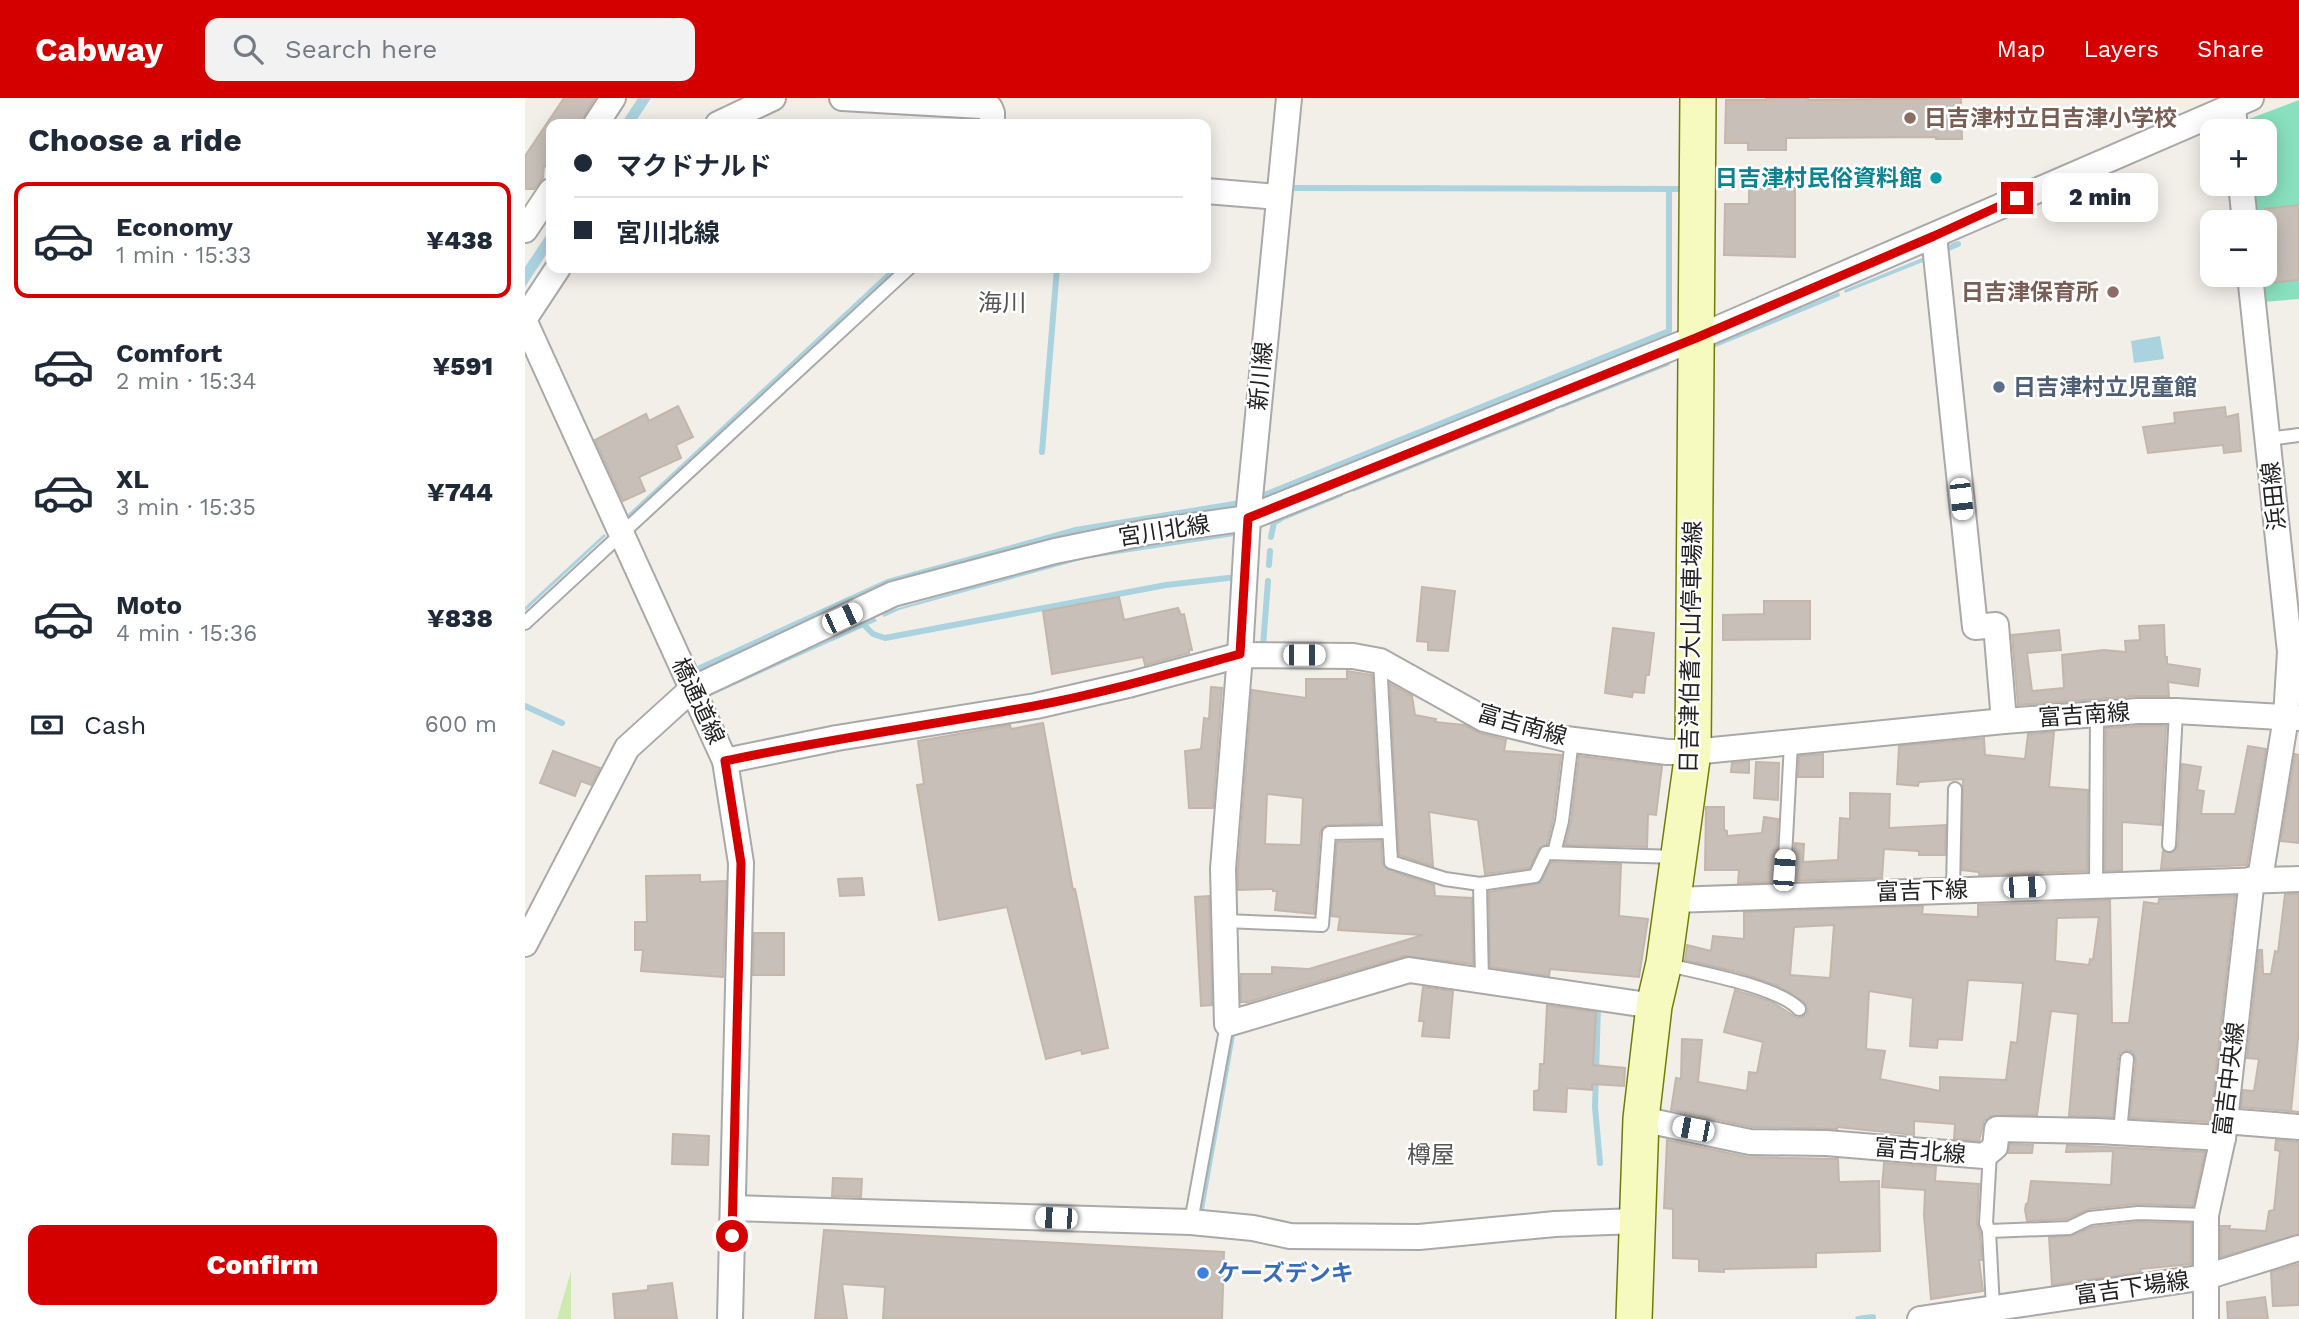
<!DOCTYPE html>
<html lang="en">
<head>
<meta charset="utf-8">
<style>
	:root { --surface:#fff; --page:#f2f2f3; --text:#1f2937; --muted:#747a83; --line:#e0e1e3; --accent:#d40000 }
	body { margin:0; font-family:"Work Sans","Noto Sans JP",sans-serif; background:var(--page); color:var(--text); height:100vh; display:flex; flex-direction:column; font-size:26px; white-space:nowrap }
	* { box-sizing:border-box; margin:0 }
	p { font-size:23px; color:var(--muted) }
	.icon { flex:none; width:38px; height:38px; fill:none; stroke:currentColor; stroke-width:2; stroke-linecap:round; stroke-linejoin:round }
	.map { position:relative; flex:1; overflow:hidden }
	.drawer { display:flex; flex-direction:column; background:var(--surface); width:525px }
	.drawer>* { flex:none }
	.guide { position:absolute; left:21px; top:21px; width:665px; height:154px; border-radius:14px; box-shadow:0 4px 18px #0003; display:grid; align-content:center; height:154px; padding:0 28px; background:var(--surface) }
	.tools { position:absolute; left:1675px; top:21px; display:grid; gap:14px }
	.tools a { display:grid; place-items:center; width:77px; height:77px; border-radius:14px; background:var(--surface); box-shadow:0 4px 18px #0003; font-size:35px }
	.end { position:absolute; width:32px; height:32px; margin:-16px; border:9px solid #d40000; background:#fff; box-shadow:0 0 0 4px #fff }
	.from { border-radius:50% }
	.bubble { position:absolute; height:49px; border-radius:14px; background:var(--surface); box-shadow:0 4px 18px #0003; font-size:23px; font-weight:800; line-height:49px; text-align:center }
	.car { position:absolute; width:21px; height:42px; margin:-21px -10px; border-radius:9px; box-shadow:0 0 5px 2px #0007; background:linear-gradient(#fff 24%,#345 0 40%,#fff 0 76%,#345 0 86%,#fff 0) }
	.guide b { display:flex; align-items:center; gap:24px; height:66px; font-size:26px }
	.guide b+b { border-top:2px solid var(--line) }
	.guide i { width:18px; height:18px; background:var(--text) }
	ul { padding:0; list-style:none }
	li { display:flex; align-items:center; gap:21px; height:116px; margin:0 14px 10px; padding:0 14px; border:4px solid transparent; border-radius:14px }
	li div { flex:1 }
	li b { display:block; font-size:26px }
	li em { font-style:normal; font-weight:800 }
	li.on { border-color:var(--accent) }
	li>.icon { width:63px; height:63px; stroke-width:1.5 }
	h2 { padding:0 28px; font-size:32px; line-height:84px }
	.pay { display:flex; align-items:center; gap:18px; height:77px; padding:0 28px; font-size:26px }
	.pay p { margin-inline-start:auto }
	.action { display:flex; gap:14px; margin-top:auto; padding:14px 28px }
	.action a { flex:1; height:80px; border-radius:14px; background:var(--accent); color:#fff; font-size:28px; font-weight:800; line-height:80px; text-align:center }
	header { display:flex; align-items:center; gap:42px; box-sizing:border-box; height:98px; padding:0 35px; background:var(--accent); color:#fff }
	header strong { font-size:33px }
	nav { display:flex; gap:38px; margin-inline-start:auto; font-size:24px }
	.search { width:490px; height:63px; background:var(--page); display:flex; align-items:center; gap:18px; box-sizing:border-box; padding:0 24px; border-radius:14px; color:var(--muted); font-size:26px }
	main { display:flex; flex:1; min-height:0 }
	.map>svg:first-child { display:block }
</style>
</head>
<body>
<header>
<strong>Cabway</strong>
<div class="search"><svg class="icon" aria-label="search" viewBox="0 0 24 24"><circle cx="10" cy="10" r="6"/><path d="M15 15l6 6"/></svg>Search here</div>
<nav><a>Map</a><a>Layers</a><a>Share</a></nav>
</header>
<main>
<section class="drawer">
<h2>Choose a ride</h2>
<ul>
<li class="on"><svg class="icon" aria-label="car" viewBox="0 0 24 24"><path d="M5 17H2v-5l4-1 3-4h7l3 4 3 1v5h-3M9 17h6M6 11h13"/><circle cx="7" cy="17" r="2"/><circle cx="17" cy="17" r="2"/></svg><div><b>Economy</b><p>1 min · 15:33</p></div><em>¥438</em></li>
<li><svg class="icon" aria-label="car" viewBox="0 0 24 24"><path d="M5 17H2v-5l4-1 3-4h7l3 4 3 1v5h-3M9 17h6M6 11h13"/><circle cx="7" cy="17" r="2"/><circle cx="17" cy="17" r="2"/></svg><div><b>Comfort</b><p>2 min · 15:34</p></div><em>¥591</em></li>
<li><svg class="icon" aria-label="car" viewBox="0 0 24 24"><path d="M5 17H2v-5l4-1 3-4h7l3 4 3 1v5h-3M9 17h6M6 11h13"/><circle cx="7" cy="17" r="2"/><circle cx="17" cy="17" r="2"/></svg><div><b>XL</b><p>3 min · 15:35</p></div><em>¥744</em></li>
<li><svg class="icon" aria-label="car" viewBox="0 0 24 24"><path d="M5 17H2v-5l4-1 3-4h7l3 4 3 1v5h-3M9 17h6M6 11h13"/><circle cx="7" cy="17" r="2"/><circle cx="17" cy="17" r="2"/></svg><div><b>Moto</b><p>4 min · 15:36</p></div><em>¥838</em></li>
</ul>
<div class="pay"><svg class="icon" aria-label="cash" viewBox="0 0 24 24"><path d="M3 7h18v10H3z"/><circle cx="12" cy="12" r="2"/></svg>Cash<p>600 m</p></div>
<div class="action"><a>Confirm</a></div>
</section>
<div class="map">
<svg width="1774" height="1221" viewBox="0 0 1774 1221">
	<rect width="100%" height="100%" fill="#f2efe9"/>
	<polygon fill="#cdebb0" points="46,1173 46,1221 32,1221"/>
	<polygon fill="#88e0be" points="1774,2 1774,201 1737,204 1734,177 1740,177 1740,124 1729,124 1727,100 1734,91 1734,86 1740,86 1740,33 1726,33 1724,21"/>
	<g fill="#aad3df">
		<polygon points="113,0 126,0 109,26 96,26"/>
		<polygon points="771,0 777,0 736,430 727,567 712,727 711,932 678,1117 672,1117 698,972 705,760"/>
		<polygon points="26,130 26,149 0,189 0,169"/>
		<polygon points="1402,158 1403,162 1320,195 1319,192"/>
		<polygon points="367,170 373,170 104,420 101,418"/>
		<polygon points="1314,194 1315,198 1186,251 1185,247"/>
		<polygon points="1635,238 1639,261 1609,265 1606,243"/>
		<polygon points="1144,263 1145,267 1037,310 1036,306"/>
		<polygon points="1028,309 1030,313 828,394 827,390"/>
		<polygon points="817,394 818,398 747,427 747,423"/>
		<polygon points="716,432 716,437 559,461 374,512 359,519 356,515 559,456"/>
		<polygon points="79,436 81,438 0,513 0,509"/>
		<polygon points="349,519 352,523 187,597 185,593"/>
	</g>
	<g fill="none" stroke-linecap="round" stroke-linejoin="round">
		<g stroke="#aad3df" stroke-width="6">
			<polyline points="765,90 1153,91"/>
			<polyline points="1421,151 1433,146"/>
			<polyline points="517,354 532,170"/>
			<polyline points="737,398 1144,233 1144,91"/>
			<polyline points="746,439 749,424 754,422"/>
			<polyline points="744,467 745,453"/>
			<polyline points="338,526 348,536 360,540 641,487 712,479"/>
			<polyline points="738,548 743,483"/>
			<polyline points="175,570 363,484 551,432 715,405"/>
			<polyline points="0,608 37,625"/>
			<polyline points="1073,908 1070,1009 1075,1065"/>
			<polyline points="1333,1221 1348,1219"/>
		</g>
	</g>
	<g fill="#c7bfb8" stroke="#c4b6ab" stroke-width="2" fill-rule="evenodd">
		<polygon points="39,0 70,0 59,18 56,26 26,26 25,69 19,68 18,80 9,91 0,91 0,58"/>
		<polygon points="1241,0 1283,0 1283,2 1436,0 1437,41 1411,41 1411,39 1261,40 1261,52 1223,52 1223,45 1200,45 1201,2 1241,2"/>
		<polygon points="1270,90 1270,159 1199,157 1200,106 1224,106 1224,91"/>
		<polygon points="1774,107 1774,182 1742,185 1740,111"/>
		<polygon points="153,308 168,339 151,347 156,360 114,379 120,393 98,403 70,342 121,316 124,323"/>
		<polygon points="1700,309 1701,319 1713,316 1716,353 1699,355 1698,347 1623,355 1618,329 1650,325 1649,315"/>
		<polygon points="897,489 930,493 923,553 903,552 903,544 892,543"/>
		<polygon points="594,499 599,522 653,510 656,517 659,516 667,552 664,552 664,555 620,567 618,559 527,576 518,513"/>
		<polygon points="1239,503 1285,503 1285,541 1198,542 1198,517 1239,516"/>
		<polygon points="1639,527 1640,559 1642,559 1642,566 1675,571 1673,588 1643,584 1644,598 1612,598 1493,607 1487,537 1534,532 1536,552 1502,555 1507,593 1539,590 1537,557 1579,552 1601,554 1600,543 1615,542 1614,528"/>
		<polygon points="1088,530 1129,535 1124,577 1121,577 1119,595 1108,594 1107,599 1080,595"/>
		<path d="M 822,573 L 847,577 L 855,725 L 799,728 L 795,734 L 789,816 L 750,812 L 752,793 L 748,793 L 748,791 L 713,792 L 713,771 L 727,592 L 781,600 L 781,581 L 822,581 ZM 742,696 L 778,700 L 776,747 L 740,746 Z"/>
		<polygon points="865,586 887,598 890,617 911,621 910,624 939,627 955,635 981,642 979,653 1036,657 1028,721 1022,746 1014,751 1004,770 960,776 953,722 904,714 908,768 874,757"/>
		<polygon points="686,589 697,590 688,710 664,710 660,653 676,651 679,620 684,621"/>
		<polygon points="518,625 548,792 550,791 583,950 557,956 556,952 521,961 482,809 414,822 392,687 399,686 393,643 485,627 486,631"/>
		<polygon points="1614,628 1641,628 1636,727 1597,724 1597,772 1580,773 1581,630"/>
		<polygon points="1529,634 1524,689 1563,692 1562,773 1454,777 1454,774 1437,772 1438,681 1394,684 1393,688 1372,686 1374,648 1459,640 1460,657 1500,661 1503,636"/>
		<polygon points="1723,648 1741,651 1722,767 1636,771 1638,753 1647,755 1653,748 1657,666 1676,669 1672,692 1679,693 1676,716 1710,716"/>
		<polygon points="28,653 75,670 66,687 56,683 50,698 15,685"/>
		<polygon points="1298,656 1298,679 1273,679 1274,658"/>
		<polygon points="1770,656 1774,657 1774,745 1756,743"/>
		<polygon points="1054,658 1137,668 1131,717 1123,716 1122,749 1040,747 1046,724"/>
		<polygon points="1224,663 1224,675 1206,674 1207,665"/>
		<polygon points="1231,664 1254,665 1253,702 1229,700"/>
		<polygon points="1325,695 1365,696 1364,730 1421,727 1420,757 1394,757 1394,753 1359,751 1357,780 1268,783 1270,745 1279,746 1278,764 1313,762 1315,720 1325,721"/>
		<polygon points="1181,709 1199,709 1199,732 1202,733 1202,738 1237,735 1239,719 1253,721 1250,784 1213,785 1214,772 1180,772"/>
		<polygon points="856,743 857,765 863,772 909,787 910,798 947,800 948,866 880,858 723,904 716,904 716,876 747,876 747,869 784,871 898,837 813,832 815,819 806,818 812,744"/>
		<polygon points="1026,764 1096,766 1094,818 1123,821 1114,879 1025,871 1024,878 965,869 964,794 1015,785"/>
		<polygon points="175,777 175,784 201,783 198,879 116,873 118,852 110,852 110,824 122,824 121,778"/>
		<polygon points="337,780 339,797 315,798 313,781"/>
		<polygon points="1760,796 1774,796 1774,931 1766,1013 1774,1014 1716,1009 1718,992 1729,993 1734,961 1722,960 1734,852 1737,852 1738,876 1746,876 1750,853 1753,854"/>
		<polygon points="684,798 687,907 676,908 670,799"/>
		<path d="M 1710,798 L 1685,1024 L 1605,1020 L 1611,962 L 1608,954 L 1602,952 L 1595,955 L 1593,960 L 1588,1019 L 1544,1018 L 1553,916 L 1526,913 L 1512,1017 L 1466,1018 L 1459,1023 L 1454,1043 L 1429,1041 L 1430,1026 L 1389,1023 L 1389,1037 L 1312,1029 L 1312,1031 L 1227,1029 L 1146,1012 L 1151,980 L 1156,981 L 1157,941 L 1177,942 L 1173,984 L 1222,993 L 1224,974 L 1232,975 L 1238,944 L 1199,934 L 1210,892 L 1245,903 L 1272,920 L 1278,919 L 1283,913 L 1279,904 L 1251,887 L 1213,874 L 1160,862 L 1162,847 L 1186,853 L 1188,838 L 1219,841 L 1219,814 L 1398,808 L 1397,816 L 1453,819 L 1453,807 L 1585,802 L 1587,925 L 1604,925 L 1619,804 L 1633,806 L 1634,801 ZM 1574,819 L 1568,862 L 1565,861 L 1564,867 L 1530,863 L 1532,820 ZM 1309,827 L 1305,880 L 1265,877 L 1269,829 ZM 1443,882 L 1498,885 L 1492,945 L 1486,944 L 1481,982 L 1415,979 L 1415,993 L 1355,981 L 1360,953 L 1341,951 L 1344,893 L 1388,900 L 1385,948 L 1412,950 L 1413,941 L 1437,942 Z"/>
		<polygon points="229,835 259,835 259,877 228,877"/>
		<polygon points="898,889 928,893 924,940 897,938 899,923 894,923"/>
		<polygon points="1022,907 1071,914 1068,967 1100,970 1099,988 1067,986 1067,992 1042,990 1041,1014 1009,1012 1009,993 1014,992 1015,966 1019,966"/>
		<polygon points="148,1036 184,1038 183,1067 147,1066"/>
		<polygon points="1142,1042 1222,1059 1313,1061 1314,1084 1354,1083 1355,1153 1291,1155 1291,1169 1199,1171 1199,1174 1174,1173 1174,1161 1148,1160 1148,1111 1139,1110"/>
		<polygon points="1751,1042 1774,1044 1774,1136 1696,1159 1696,1128 1705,1128 1704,1131 1741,1133 1744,1113 1749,1112 1755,1053 1750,1052"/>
		<polygon points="1485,1046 1508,1047 1507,1055 1483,1055"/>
		<polygon points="1542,1047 1680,1054 1668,1108 1612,1106 1564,1111 1542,1121 1502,1123 1500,1112 1501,1106 1503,1105 1506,1083 1586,1087 1588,1053 1541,1054"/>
		<polygon points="1359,1065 1411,1069 1410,1083 1454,1086 1452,1125 1455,1135 1457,1162 1454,1162 1458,1193 1406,1201 1399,1117 1400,1092 1357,1089"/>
		<polygon points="308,1080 337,1081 336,1099 307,1098"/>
		<polygon points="1613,1124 1666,1125 1666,1166 1615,1171 1616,1174 1527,1187 1524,1139 1547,1138 1567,1129"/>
		<polygon points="299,1132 699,1154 697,1221 358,1221 360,1189 317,1186 322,1221 290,1221"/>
		<polygon points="1774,1166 1774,1207 1748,1208 1746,1174"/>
		<polygon points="147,1185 152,1221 90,1221 88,1196 123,1192 123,1188"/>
		<polygon points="1740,1199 1743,1221 1703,1221 1702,1204"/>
	</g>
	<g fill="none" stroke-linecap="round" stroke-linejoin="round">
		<defs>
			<g id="lane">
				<polyline points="1743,341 1774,337"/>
				<polyline points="0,525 384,170"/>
				<polyline points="855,563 866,764 920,781 955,786 1010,778 1021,755 1152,759"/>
				<polyline points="1644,747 1651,613"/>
				<polyline points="1029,755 1037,723 1047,642"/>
				<polyline points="955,786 957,884"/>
				<polyline points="1571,787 1572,615"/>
				<polyline points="1428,792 1430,691"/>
				<polyline points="1258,798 1266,645"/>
				<polyline points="701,823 797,827 804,735 864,734"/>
				<path d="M 1139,866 C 1172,874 1252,888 1274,911"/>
				<polyline points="1595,1034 1602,961"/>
				<polyline points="666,1124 702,926"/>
				<polyline points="1464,1133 1461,1125 1465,1054"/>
				<polyline points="1468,1210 1464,1133 1544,1130 1565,1120 1613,1115 1681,1117"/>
			</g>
			<g id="street">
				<polyline points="317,0 456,8 465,10 467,15 467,26"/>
				<polyline points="764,0 723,420 715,557 698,771 702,926 884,872 1129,908"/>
				<polyline points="1708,7 1710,33"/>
				<polyline points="71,26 88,0"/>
				<polyline points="193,26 248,0"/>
				<polyline points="1716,86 1720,124"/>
				<polyline points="681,93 753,99"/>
				<polyline points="0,132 26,93"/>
				<polyline points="1409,138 1450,529 1471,527 1479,623"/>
				<polyline points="1725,177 1765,554 1761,619 1735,781"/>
				<polyline points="0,220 33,170"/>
				<polyline points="0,224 200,663 216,765 205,1221"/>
				<polyline points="200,663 312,640 511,608 607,586 715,557 828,558 855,563 959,621 1041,641 1142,654 1168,654 1479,623 1613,613 1651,613 1774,620"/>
				<polyline points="1147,802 1774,781"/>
				<polyline points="0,846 102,650 167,591 368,496 530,453 623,434 723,420 1171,240 1726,0"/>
				<polyline points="1116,1021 1225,1044 1301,1045 1459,1058 1470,1049 1472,1031 1572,1033 1698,1040"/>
				<polyline points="1700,1023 1774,1029"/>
				<polyline points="208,1110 666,1124 728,1130 765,1138 894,1139 1030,1126 1112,1123"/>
				<polyline points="1395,1221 1681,1179 1774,1150"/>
				<polyline points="1681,1221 1681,1117 1698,1040 1727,781"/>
			</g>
			<polyline id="secondary" points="1109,1221 1116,1021 1129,908 1139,865 1168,654 1173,0"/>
		</defs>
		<use href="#lane" stroke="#a9a9a9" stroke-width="16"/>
		<use href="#street" stroke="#a9a9a9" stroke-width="28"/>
		<use href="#secondary" stroke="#707d05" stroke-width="38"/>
		<use href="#lane" stroke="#fff" stroke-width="12"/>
		<use href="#street" stroke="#fff" stroke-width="24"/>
		<use href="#secondary" stroke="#f7fabf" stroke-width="35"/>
	</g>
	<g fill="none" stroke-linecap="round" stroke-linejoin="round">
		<path stroke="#d40000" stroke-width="9" d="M 207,1138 L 216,765 L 200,663 C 303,641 406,627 509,608 C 579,595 647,575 715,556 L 723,420 L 1171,240 L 1409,138 L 1492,100"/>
	</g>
	<g fill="#8d6e63" stroke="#fff" stroke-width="2.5">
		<circle cx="1385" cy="20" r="7"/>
		<circle cx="1588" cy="194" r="7"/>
	</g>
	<circle fill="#0f9aa8" stroke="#fff" stroke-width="2.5" cx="1411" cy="80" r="7"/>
	<circle fill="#5c6f8a" stroke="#fff" stroke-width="2.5" cx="1474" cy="289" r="7"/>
	<circle fill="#3f7fe0" stroke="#fff" stroke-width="2.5" cx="678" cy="1175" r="7"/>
	<g text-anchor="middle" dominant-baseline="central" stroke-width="5" stroke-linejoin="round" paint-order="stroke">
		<g font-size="23" font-weight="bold" fill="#785e54" stroke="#fff" text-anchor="start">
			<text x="1399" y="20">日吉津村立日吉津小学校</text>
			<text x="1574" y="194" text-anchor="end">日吉津保育所</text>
		</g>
		<g font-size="23" font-weight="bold" fill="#0d838f" stroke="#fff" text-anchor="end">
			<text x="1397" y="80">日吉津村民俗資料館</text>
		</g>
		<g font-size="23" fill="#222" stroke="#fff">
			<text transform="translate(736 278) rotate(-85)">新川線</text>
			<text transform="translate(1749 398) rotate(-96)">浜田線</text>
			<text transform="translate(639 433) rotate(-9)">宮川北線</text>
			<text transform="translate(1166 549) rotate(-89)">日吉津伯耆大山停車場線</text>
			<text transform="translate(173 603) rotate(65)">橋通道線</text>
			<text transform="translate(1559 617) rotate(-4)">富吉南線</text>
			<text transform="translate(997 627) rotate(16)">富吉南線</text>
			<text transform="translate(1397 793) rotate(-2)">富吉下線</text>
			<text transform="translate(1704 981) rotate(-83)">富吉中央線</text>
			<text transform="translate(1395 1053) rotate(5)">富吉北線</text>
			<text transform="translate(1607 1190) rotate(-8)">富吉下場線</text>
		</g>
		<g font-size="23" font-weight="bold" fill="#4e5e75" stroke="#fff" text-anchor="start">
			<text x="1488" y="289">日吉津村立児童館</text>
		</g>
		<g font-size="23" font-weight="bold" fill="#366cbe" stroke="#fff" text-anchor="start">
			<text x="692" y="1175">ケーズデンキ</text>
		</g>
		<g font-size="24" fill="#555" stroke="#fff">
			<text x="477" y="205">海川</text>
			<text x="906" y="1057">樽屋</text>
		</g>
	</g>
</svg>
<div class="tools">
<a>+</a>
<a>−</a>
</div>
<i class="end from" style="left:207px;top:1138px"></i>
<i class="end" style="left:1492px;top:100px"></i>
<div class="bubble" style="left:1517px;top:75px;width:116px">2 min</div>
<i class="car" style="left:1436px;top:401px;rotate:174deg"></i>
<i class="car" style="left:317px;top:520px;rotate:65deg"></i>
<i class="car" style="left:779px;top:557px;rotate:90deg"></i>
<i class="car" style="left:1259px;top:772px;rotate:4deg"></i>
<i class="car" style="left:1499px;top:789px;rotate:88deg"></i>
<i class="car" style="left:1168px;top:1031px;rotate:281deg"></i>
<i class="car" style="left:531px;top:1120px;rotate:272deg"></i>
<div class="guide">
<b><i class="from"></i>マクドナルド</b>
<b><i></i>宮川北線</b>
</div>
</div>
</main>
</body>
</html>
